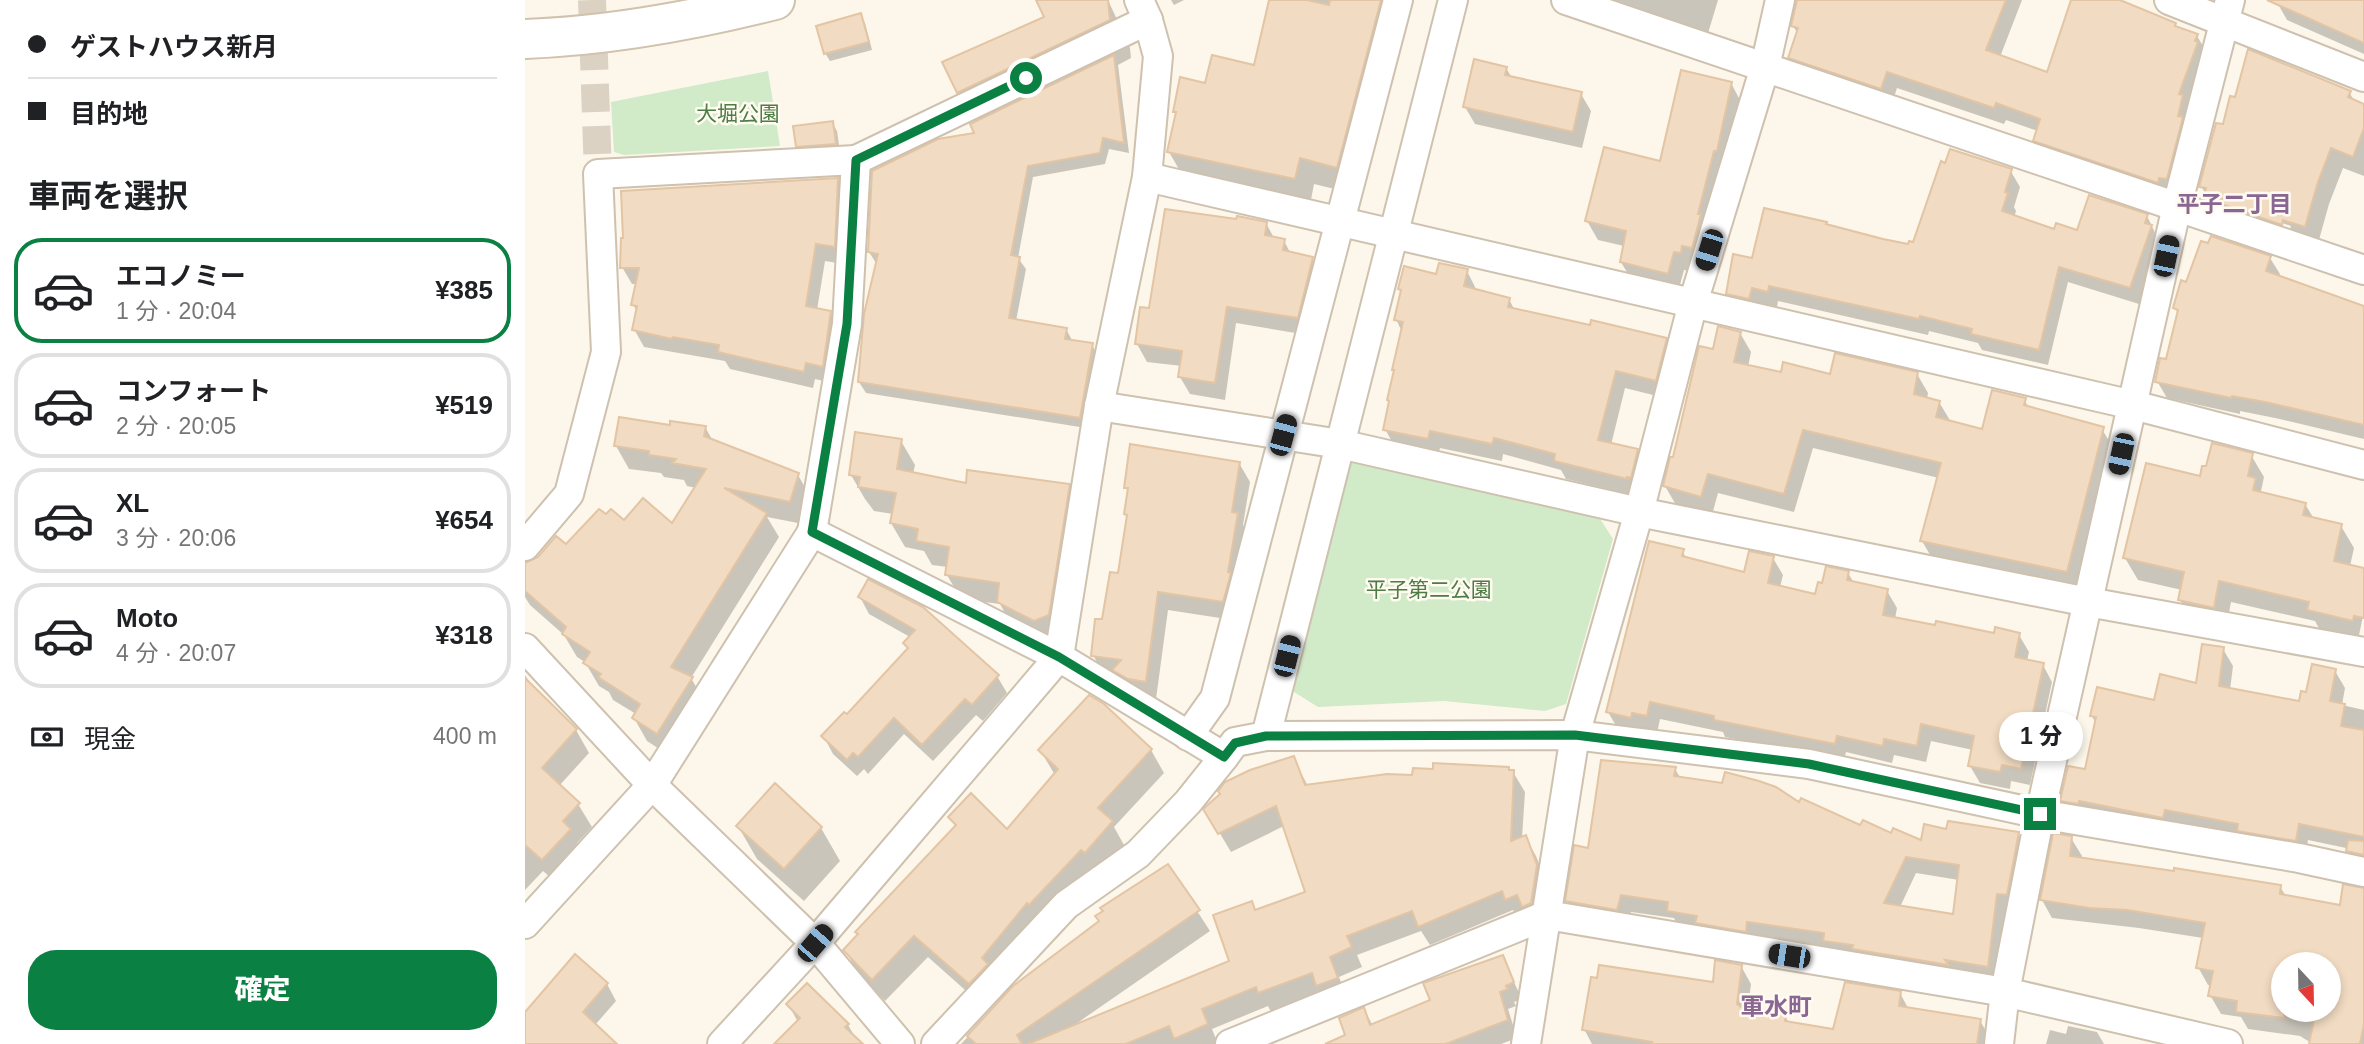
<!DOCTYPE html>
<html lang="ja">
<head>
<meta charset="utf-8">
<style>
	:root { --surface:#fff; --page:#f2f2f2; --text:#202124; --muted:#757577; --line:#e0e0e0; --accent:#0b8043 }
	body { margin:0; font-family:Arial,"Noto Sans JP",sans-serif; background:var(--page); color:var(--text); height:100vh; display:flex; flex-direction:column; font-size:26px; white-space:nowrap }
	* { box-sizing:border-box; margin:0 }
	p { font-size:23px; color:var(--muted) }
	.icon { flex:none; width:38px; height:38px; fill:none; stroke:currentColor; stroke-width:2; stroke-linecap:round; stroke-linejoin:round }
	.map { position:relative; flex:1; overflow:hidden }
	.side { display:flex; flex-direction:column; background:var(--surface); width:525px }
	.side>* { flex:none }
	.top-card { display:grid; align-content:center; height:154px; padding:0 28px; background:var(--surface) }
	.needle { width:46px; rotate:158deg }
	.buttons { position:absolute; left:1746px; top:952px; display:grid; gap:14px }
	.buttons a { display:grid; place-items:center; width:70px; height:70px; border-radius:50%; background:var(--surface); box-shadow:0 4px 10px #0003; font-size:35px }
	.end { position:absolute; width:32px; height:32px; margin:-16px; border:9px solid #0b8043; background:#fff; box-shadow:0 0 0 4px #fff }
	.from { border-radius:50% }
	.bubble { position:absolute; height:49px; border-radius:24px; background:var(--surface); box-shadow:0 4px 10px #0003; font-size:23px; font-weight:800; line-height:49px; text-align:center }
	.car { position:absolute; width:21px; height:42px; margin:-21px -10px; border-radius:9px; box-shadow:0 0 5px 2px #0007; background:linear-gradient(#222 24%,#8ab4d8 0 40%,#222 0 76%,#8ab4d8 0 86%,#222 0) }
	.top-card b { display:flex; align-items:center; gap:24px; height:66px; font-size:26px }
	.top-card b+b { border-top:2px solid var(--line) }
	.top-card i { width:18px; height:18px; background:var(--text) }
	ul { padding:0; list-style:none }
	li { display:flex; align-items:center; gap:21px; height:105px; margin:0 14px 10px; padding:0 14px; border:4px solid var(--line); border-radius:28px }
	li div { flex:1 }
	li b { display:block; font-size:26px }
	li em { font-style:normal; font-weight:800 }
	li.selected { border-color:var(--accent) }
	li>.icon { width:63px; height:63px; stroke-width:1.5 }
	h2 { padding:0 28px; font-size:32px; line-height:84px }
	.pay { display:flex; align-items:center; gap:18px; height:77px; padding:0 28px; font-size:26px }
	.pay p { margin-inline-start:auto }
	.cta { display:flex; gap:14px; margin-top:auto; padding:14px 28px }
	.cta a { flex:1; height:80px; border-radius:28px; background:var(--accent); color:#fff; font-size:28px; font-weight:800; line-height:80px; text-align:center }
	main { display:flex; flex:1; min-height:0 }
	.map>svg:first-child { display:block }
</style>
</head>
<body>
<main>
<section class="side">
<div class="top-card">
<b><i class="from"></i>ゲストハウス新月</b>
<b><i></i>目的地</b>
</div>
<h2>車両を選択</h2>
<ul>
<li class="selected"><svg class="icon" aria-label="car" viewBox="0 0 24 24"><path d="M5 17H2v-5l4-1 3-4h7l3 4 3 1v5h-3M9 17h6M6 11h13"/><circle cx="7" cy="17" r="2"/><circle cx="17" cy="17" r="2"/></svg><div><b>エコノミー</b><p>1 分 · 20:04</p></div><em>¥385</em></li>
<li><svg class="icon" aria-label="car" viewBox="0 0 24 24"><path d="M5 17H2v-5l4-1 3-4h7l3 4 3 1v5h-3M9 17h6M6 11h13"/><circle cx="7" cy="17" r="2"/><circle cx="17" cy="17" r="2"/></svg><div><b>コンフォート</b><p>2 分 · 20:05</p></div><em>¥519</em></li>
<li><svg class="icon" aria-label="car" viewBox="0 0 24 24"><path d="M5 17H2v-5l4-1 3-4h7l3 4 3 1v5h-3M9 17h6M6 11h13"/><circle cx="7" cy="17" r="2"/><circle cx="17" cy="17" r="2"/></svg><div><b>XL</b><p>3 分 · 20:06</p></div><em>¥654</em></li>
<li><svg class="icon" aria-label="car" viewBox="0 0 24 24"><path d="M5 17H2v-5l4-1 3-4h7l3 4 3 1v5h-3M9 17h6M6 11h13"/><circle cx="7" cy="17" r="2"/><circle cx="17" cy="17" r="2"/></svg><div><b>Moto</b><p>4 分 · 20:07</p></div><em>¥318</em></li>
</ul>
<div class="pay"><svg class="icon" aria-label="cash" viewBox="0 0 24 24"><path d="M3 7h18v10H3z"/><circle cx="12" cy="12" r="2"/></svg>現金<p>400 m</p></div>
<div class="cta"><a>確定</a></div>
</section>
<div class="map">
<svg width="1839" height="1044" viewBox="0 0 1839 1044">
	<rect width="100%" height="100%" fill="#fcf7ea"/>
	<g fill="#d1eac8">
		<polygon points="243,71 255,146 99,155 89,152 86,102"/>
		<polygon points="837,458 1070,511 1088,539 1041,704 1020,711 919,701 793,707 766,690 814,467"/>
	</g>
	<g fill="#0003" fill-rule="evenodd">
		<polygon points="513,0 583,0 605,48 606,58 593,65 604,153 584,149 580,164 508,177 493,258 501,269 491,321 541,329 548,342 567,345 573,356 561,428 341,393 334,382 351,263 344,252 452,134 451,123 420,63 521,17"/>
		<polygon points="646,0 659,0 649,5"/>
		<polygon points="746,0 885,0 826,193 789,184 785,205 659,178 644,152 652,116 649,111 681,85 731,67"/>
		<polygon points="1060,0 1193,0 1181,40"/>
		<polygon points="1287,0 1497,0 1475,57 1523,74 1549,0 1590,0 1650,24 1652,28 1672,36 1682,53 1651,196 1520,158 1510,140 1513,131 1481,120 1479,124 1372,88 1366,106 1275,75 1265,57 1273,34 1268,26"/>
		<polygon points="1754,0 1839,0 1839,54 1762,20 1753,4"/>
		<polygon points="335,15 340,23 347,50 305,61 300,53"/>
		<polygon points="981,68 987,78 1056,94 1066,111 1057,148 950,124 940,107"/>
		<polygon points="1206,83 1216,102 1166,271 1159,270 1153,292 1107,281 1096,262 1099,246 1073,240 1062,221 1136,163"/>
		<path d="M 1824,92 L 1830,102 L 1839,106 L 1839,176 L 1818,168 L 1804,204 L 1792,247 L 1688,207 L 1676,186 L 1699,126 ZM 1700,204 L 1766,226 L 1765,229 L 1700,207 Z"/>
		<polygon points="307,123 312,131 315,152 277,154 272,146"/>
		<polygon points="1485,170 1495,187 1489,207 1491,211 1489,217 1530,231 1553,232 1622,216 1635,243 1614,304 1543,282 1523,365 1457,350 1453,343 1404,331 1403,335 1253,301 1252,307 1236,304 1233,315 1212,310 1203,293 1228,260 1302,226 1384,247"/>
		<polygon points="312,179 322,197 319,264 300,261 292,310 305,312 315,330 307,383 290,379 288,388 205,369 200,361 119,347 109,329 112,312 108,304 112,284 107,284 97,267"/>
		<polygon points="741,223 749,238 759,241 766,254 787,259 797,276 782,335 711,323 700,400 665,394 655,377 657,366 622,362 612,344 625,310"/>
		<polygon points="1745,258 1755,274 1754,277 1839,306 1839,439 1750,418 1715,411 1715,414 1642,398 1632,381 1643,361 1654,315 1650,308 1662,284"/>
		<polygon points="942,271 952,291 984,299 990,311 1141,340 1151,357 1140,398 1100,388 1086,445 1112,451 1122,469 1111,496 1041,479 1036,470 978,454 977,461 915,448 913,456 870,447 860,429 870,372 869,369 877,332 871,319 877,293 875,289 913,277"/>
		<polygon points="1215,333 1226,352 1223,367 1257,374 1306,376 1392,374 1403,393 1402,399 1414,402 1426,422 1459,431 1499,400 1505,409 1577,429 1588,448 1553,590 1408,560 1397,541 1414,478 1288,448 1269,512 1193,493 1187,515 1151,505 1140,486 1189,351"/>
		<polygon points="146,427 180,427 188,441 273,475 286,498 278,524 242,517 254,537 166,678 180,702 145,756 122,741 109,718 111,714 88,700 84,692 74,686 60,662 52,657 39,635 5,605 0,597 0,566 99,522 147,526 171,488 162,486 159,480 139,477 136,473 104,469 91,446"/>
		<polygon points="376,441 390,465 388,474 442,485 544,486 557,510 524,645 487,626 475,604 436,599 422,575 423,567 407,565 399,551 380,547 366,523 368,514 349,511 340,499 326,475"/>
		<polygon points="1726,455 1739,477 1736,491 1738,494 1780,504 1789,519 1816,526 1829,548 1825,566 1839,582 1839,611 1833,640 1796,632 1790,621 1706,602 1701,629 1668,622 1655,600 1657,590 1613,580 1600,558 1676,478"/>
		<polygon points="714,463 725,482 718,525 723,533 708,620 643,610 631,699 600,688 593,676 579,674 568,655 595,575 603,519 600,514 604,493 600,487"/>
		<polygon points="1157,551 1162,559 1221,574 1248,558 1258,575 1255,587 1292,596 1299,585 1323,573 1329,583 1362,591 1372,608 1370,619 1470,635 1494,635 1504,652 1502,661 1518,665 1527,682 1505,785 1486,781 1485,789 1455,783 1445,766 1448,750 1406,741 1401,762 1369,755 1367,763 1321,752 1319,760 1200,737 1198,732 1135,719 1132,733 1116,729 1115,734 1093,729 1083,712"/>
		<polygon points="335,597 472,676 482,693 458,721 451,715 408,761 379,734 343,774 339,769 332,776 308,754 299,737 322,717 384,650 380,643 385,637 344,614"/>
		<polygon points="1698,649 1708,666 1705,690 1775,703 1783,694 1810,671 1820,688 1817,705 1839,710 1839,869 1833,868 1821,848 1783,840 1780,857 1547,818 1537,800 1561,771 1571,724 1567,716 1631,702 1673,685"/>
		<polygon points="0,675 8,688 51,730 64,753 34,786 53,804 67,827 52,843 58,853 31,882 18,871 0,890"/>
		<polygon points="578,705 626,750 639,773 589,827 599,845 458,1006 403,957 360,1001 333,973 320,950 431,828 425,817 482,831 530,775 515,750"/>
		<polygon points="768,758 783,786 983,769 988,772 1000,792 997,838 1000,837 1011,856 1023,886 1017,923 993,918 988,910 905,945 896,931 832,955 837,967 814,977 822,998 797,993 746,1012 743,1006 687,1029 693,1044 436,1044 489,988 576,921 643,866 685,931 545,1028 707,962 731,911 782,893 759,826 706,852 681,810"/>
		<path d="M 1150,769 L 1156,779 L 1275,804 L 1336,828 L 1397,843 L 1423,831 L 1493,834 L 1503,851 L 1491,912 L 1481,910 L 1473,983 L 1154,928 L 1149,918 L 1106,912 L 1102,927 L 1052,918 L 1042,901 L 1064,850 ZM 1391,873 L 1434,880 L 1430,916 L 1375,907 Z"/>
		<polygon points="213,826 296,828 315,861 279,901 232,859"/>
		<path d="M 1546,838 L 1557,856 L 1556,859 L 1755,887 L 1761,896 L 1839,909 L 1839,1044 L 1788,1044 L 1775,1036 L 1723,1029 L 1716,1017 L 1696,1014 L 1685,995 L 1687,986 L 1683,985 L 1673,967 L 1678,938 L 1614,928 L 1527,918 L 1517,900 ZM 1759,964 L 1804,964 L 1804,1010 L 1759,1010 Z"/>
		<polygon points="50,956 82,984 91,1001 70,1025 90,1044 0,1044 0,1012"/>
		<polygon points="977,957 997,999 989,1002 991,1006 983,1009 992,1038 976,1044 825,1044 839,1009 848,1026 907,1001"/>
		<polygon points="1216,966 1226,984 1223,1008 1260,1016 1264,1023 1312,1031 1375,993 1384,1010 1455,1021 1466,1039 1465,1044 1067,1044 1059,1029 1189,984"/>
		<polygon points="263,1004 323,1025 334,1044 252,1044 273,1022"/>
		<polygon points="1543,1026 1572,1032 1579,1044 1521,1044 1525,1030 1541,1034"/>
	</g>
	<g fill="#f1dbc2" stroke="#e3c4a3" stroke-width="2" fill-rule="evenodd">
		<polygon points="511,0 583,0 585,20 432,93 417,62 519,17"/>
		<polygon points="744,0 782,0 804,5 805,0 856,0 812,168 775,158 770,179 642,152 651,112 648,112 655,77 680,83 687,55 729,65"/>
		<polygon points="1272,0 1481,0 1461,50 1522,72 1546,0 1595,0 1651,23 1650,26 1673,34 1670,41 1673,42 1654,94 1658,95 1653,116 1658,117 1642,179 1634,178 1633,183 1508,141 1515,119 1471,103 1469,108 1362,72 1356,89 1263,58 1273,28 1266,26"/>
		<polygon points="1742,0 1839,0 1839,43"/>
		<polygon points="336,13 344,42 299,54 291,26"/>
		<polygon points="1723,49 1826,91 1823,97 1839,104 1839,128 1828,157 1806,148 1793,182 1780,227 1758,220 1757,225 1696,204 1697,199 1680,193 1681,188 1674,187 1691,123 1698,124 1705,96 1710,97"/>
		<polygon points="589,55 599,143 578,138 575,153 503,166 486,255 495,257 484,318 542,328 540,339 568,343 555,418 333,382 339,314 353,254 343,252 347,171 413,139 449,133 445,124"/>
		<polygon points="949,59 982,67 980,75 1057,92 1048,132 938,107"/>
		<polygon points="1156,70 1207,82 1192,151 1189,151 1173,214 1176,214 1167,248 1157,246 1156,253 1149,252 1143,274 1095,262 1101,231 1060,221 1079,147 1135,161"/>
		<polygon points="308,121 311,144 271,147 268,126"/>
		<polygon points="1425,149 1487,169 1480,192 1483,193 1477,211 1529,229 1531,223 1552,230 1564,195 1623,214 1620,223 1627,225 1605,288 1534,267 1514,350 1446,334 1447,329 1395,316 1394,319 1244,286 1243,292 1227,288 1224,299 1201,294 1208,254 1227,258 1239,208 1302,222 1301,224 1358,239 1383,244 1384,241 1388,242 1416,161 1420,163"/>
		<polygon points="313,178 310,247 291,244 281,306 306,311 298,367 281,363 279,372 193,352 194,345 148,337 147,339 107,330 112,306 106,305 114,268 95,268 96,238 98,238 96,191"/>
		<polygon points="640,209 711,219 712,216 742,222 740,235 760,239 758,250 788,257 773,318 702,307 690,383 653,377 657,351 610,344 615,307 624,308"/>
		<polygon points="1686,236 1746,256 1741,271 1839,306 1839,425 1740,402 1707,396 1706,398 1630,382 1635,358 1641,359 1653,310 1648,308 1656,280 1661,282 1676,241 1683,243"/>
		<polygon points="914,263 943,269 939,286 985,298 983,307 1065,325 1066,320 1142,338 1131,381 1091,371 1073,440 1113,449 1106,478 1102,477 1102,479 1029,461 1030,454 969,438 967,444 905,431 903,439 858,430 864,401 862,400 869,370 867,370 878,322 869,320 876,290 873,289 879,266 911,274"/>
		<polygon points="1193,326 1216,332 1209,362 1256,372 1258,362 1305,374 1310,353 1393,372 1389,394 1415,401 1411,417 1457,429 1467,390 1501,398 1499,405 1579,427 1542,572 1395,541 1416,463 1278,430 1259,494 1183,474 1176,497 1138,486 1145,457 1148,457 1174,346 1188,349"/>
		<polygon points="94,417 145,425 145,421 181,426 179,436 274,473 265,502 199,488 242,513 146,667 168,677 132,734 107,718 115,704 73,677 76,674 58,663 65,652 37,634 41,627 0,591 0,563 13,557 31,536 41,544 74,509 81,514 86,509 99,520 118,498 147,523 181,469 147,463 151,459 124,455 124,451 89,446"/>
		<polygon points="330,432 377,439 372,469 441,483 442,470 545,484 524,615 509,621 472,602 474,583 420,575 424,547 391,541 393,529 365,523 371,493 333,487 335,477 324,475"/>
		<polygon points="1687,443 1728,453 1723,476 1731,478 1728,490 1781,503 1778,515 1817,524 1809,561 1839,568 1839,618 1829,616 1828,621 1782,610 1784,602 1694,581 1689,608 1653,600 1659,572 1598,558 1621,463 1675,476 1677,466 1681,466"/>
		<polygon points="605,444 715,462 707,512 713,513 703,572 706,573 698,602 633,592 621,682 603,679 587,670 596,660 566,656 570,619 577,619 585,572 593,573 602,515 599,514 603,488 599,488"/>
		<polygon points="1124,541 1159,549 1157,556 1219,572 1224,551 1249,556 1243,583 1290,594 1293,582 1297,583 1301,566 1324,571 1322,580 1363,589 1358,615 1410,625 1411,621 1469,633 1470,627 1495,633 1490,657 1519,663 1496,769 1477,765 1475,772 1443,766 1449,736 1396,724 1392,746 1359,739 1358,746 1312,736 1310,744 1189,720 1189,716 1125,702 1122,716 1107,713 1106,718 1081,712"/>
		<polygon points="343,579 398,607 474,675 447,705 440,699 397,745 369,718 333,757 328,753 322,760 296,736 319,712 322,714 383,648 378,643 390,630 333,597"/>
		<polygon points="1677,644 1699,647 1694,686 1774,701 1776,691 1781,692 1787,664 1811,669 1805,701 1820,704 1816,726 1839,730 1839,837 1774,824 1771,841 1712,831 1713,824 1640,810 1638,818 1554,801 1553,804 1535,801 1543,766 1560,769 1571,717 1565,716 1572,687 1629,700 1635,674 1671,683"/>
		<polygon points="0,678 52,729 17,768 55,803 38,821 46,829 17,860 0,845"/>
		<polygon points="564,695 579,704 627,749 573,808 588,821 560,853 556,850 504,905 502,903 457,958 463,964 444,984 389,936 347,980 318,950 333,934 330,932 431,825 423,817 446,793 482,829 533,769 513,750"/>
		<polygon points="769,756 780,785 862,774 887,775 888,768 908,769 908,763 984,767 984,770 989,770 986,841 1001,835 1012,865 1006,903 997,907 992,895 980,900 977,891 893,927 887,911 822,936 827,947 805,957 813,978 791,986 787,973 733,993 731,987 677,1009 683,1024 649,1039 644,1026 601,1044 503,1044 704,961 688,915 727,901 730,910 780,892 751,806 693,834 678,809 695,794 693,791 700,782 725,770"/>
		<path d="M 1076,760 L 1151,767 L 1149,776 L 1197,783 L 1200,772 L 1234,781 L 1251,787 L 1274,802 L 1276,798 L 1335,825 L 1338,820 L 1366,833 L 1368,828 L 1396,840 L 1399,824 L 1421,829 L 1423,821 L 1494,832 L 1482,895 L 1472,894 L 1463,967 L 1420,960 L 1424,965 L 1327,949 L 1328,945 L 1298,941 L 1299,933 L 1222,922 L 1221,932 L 1170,923 L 1172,916 L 1142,911 L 1143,902 L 1096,895 L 1092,910 L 1040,901 L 1049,845 L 1063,848 ZM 1381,857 L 1434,865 L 1428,914 L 1359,903 Z"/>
		<polygon points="250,783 297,827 259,869 211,826"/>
		<polygon points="1528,833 1547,836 1545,856 1649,871 1649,868 1756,885 1755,894 1815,905 1818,884 1839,888 1839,1024 1835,1044 1784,1044 1791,1010 1804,1010 1804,964 1759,964 1759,1018 1711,1012 1712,1001 1683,996 1688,971 1671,968 1680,923 1602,910 1564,908 1515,900"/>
		<polygon points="1823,840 1839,841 1839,855 1821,851"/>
		<polygon points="643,864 675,910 492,1035 497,1044 451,1044 442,1036 488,986 574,921 570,916 578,911 575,908"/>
		<polygon points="50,954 83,983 58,1012 92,1044 0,1044 0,1012"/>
		<polygon points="978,955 989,982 981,986 983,989 975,992 983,1020 921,1044 800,1044 820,1035 814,1018 839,1007 845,1025 905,1000 898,983"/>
		<polygon points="1190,960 1217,965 1212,1004 1216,1007 1261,1015 1260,1021 1308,1029 1320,982 1376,991 1374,1006 1456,1019 1452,1044 1126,1044 1127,1042 1057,1030 1066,977 1072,978 1074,965 1188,982"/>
		<polygon points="282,983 324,1024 320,1027 338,1044 249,1044 275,1018 261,1004"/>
	</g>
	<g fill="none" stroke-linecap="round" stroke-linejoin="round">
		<polyline stroke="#dbd2c3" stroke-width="28" stroke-dasharray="28 14" stroke-linecap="butt" points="67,0 73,174"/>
		<defs>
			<g id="street">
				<polyline points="1041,0 1839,270"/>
				<polyline points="1644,0 1839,77"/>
				<polyline points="622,177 1608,405 1839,465"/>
				<polyline points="574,406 815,444 1114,512 1563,602 1839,652"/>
				<polyline points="287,532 322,324 331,160 623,20 614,0"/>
				<polyline points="0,546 44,494 81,352 73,174 331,160"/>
				<polyline points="0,648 127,785 290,943 534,657 699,757 710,742 741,736 1050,735 1284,764 1515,814 1774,858 1839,872"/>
				<polyline points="663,736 690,698 873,0"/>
				<polyline points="741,736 928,0"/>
				<polyline points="0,924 127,785 287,532 534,657 574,406 622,177 633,56 623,20"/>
				<polyline points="197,1044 290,943 375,1044"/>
				<polyline points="411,1044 541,905 613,854 663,802 699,757"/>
				<polyline points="705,1044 1022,915 1480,992 1703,1044"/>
				<polyline points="1001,1044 1050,735 1114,512 1168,303 1240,67 1255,0"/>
				<polyline points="1474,1044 1480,992 1515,814 1652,206 1705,0"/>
			</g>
			<path id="secondary" d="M 0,39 C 82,36 171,20 250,0"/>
		</defs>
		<use href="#street" stroke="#cec1af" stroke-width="32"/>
		<use href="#secondary" stroke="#d1c2ad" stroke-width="42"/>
		<use href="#street" stroke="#fff" stroke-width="28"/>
		<use href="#secondary" stroke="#fff" stroke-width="38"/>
	</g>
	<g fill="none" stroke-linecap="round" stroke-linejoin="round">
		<polyline stroke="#0b8043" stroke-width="9" points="501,78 331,160 322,324 287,532 534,657 699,757 710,743 741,736 1050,735 1284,764 1515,814"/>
	</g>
	<g text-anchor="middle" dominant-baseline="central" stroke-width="5" stroke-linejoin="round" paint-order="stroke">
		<g font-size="21" fill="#4e7c45" stroke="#fffbf1">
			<text x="213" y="113">大堀公園</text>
			<text x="904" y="589">平子第二公園</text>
		</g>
		<g font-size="23" font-weight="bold" fill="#8a6692" stroke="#fffbf1">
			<text x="1709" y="204">平子二丁目</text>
		</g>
		<g font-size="24" font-weight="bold" fill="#8a6692" stroke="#fffbf1">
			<text x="1251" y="1006">軍水町</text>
		</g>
	</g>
</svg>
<div class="buttons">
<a><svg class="needle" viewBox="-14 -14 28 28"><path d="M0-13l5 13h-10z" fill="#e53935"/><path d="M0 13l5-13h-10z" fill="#757577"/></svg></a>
</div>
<i class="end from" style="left:501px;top:78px"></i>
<i class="end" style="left:1515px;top:814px"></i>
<div class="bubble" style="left:1474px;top:712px;width:84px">1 分</div>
<i class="car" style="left:1184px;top:250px;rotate:197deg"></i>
<i class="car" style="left:1641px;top:256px;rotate:12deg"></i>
<i class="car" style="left:758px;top:435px;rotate:15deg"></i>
<i class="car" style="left:1596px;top:454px;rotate:192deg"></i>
<i class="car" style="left:762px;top:656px;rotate:14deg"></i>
<i class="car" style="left:290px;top:943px;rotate:41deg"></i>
<i class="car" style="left:1264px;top:956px;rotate:279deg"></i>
</div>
</main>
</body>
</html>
